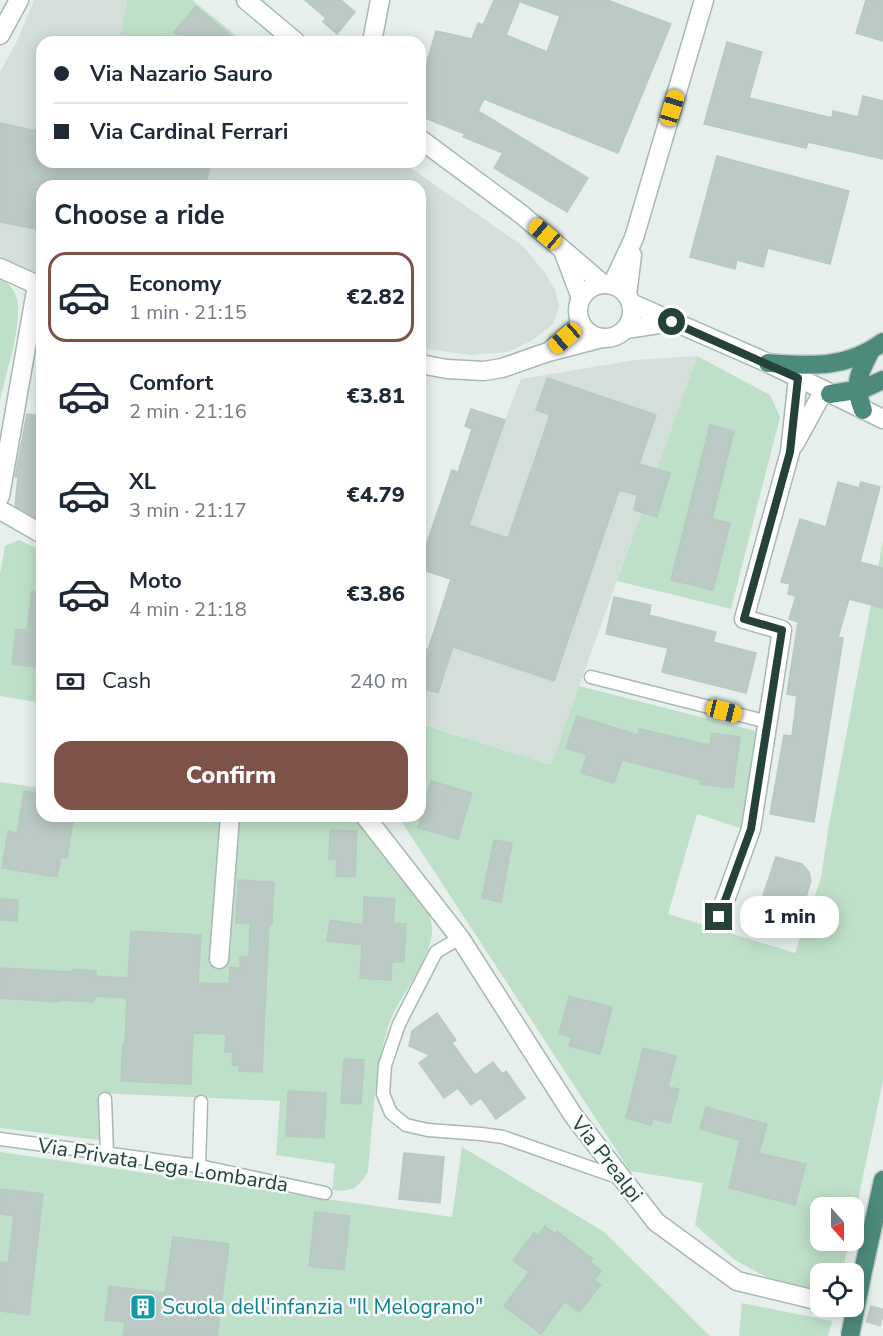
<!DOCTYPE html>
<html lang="en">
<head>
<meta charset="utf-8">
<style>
	:root { --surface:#fff; --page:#f6f6f7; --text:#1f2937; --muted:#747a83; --line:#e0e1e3; --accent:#7f5249 }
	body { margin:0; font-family:"Nunito Sans",sans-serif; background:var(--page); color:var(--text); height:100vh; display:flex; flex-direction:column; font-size:22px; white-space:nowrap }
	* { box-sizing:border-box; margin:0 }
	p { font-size:20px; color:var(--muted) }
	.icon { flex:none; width:33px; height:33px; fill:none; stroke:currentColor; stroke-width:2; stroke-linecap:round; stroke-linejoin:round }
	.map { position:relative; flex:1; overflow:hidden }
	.panel { position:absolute; left:36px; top:180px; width:390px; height:642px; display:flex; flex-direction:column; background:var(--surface); border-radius:18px; box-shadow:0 3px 15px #0003 }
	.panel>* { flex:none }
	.banner { position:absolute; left:36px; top:36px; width:390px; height:132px; border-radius:18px; box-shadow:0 3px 15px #0003; display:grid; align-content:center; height:132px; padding:0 18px; background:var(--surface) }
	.needle { width:39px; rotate:159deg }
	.buttons { position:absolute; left:810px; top:1197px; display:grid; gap:12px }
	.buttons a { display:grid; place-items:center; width:54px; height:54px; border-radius:12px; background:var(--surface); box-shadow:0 3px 15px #0003; font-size:30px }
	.end { position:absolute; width:27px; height:27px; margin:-14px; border:8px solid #24423a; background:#fff; box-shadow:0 0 0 3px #fff }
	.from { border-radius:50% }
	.bubble { position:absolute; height:42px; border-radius:18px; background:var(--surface); box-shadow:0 3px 15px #0003; font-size:20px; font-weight:800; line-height:42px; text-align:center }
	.car { position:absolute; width:18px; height:36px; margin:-18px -9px; border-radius:8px; box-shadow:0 0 4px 2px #0007; background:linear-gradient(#f5c518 24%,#345 0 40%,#f5c518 0 76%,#345 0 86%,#f5c518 0) }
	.banner b { display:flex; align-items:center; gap:21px; height:57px; font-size:22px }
	.banner b+b { border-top:2px solid var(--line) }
	.banner i { width:15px; height:15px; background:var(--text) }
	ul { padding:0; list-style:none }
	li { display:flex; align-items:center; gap:18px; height:90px; margin:0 12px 9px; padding:0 6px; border:3px solid transparent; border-radius:18px }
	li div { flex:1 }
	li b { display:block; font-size:22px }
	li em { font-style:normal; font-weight:800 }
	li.current { border-color:var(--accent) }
	li>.icon { width:54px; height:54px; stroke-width:1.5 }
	h2 { padding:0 18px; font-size:27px; line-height:72px }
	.pay { display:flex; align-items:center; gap:15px; height:66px; padding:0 18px; font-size:22px }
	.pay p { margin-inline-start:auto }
	.primary-button { display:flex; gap:12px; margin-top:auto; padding:12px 18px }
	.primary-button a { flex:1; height:69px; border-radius:18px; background:var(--accent); color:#fff; font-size:24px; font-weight:800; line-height:69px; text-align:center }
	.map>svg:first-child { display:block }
</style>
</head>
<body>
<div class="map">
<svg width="883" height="1336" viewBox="0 0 883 1336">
	<rect width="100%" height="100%" fill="#e6efeb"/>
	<g fill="#d4dfda">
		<polygon points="34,0 127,0 119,42 42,42 42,162 402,162 523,246 545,273 556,292 559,307 553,324 533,340 508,352 471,355 420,348 420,186 42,186 42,275 0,258 0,72 17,41"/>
		<polygon points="697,356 551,765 420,723 420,687 438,692 492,533 469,525 505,420 521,379 635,360"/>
	</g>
	<g fill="#bfe0c8">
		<polygon points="127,0 192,0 239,38 238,42 119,42"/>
		<path d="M 0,278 C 8,282 15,290 17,299 C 23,323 5,376 0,401 Z"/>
		<polygon points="697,356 770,395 780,417 731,609 617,581"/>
		<polygon points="19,540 42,551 42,703 0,696 0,574 5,546"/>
		<polygon points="883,541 883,1081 854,1219 854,1208 820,1208 820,1240 849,1241 842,1273 820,1274 820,1292 772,1280 735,1260 695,1225 703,1183 630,1171 398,816 420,816 420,738 425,725 551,765 579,686 756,731 758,738 743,829 697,814 668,914 795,953 821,878 828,830"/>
		<path d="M 0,782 L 42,788 L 42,816 L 354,816 C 375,841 430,896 432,927 C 434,959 397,997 388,1027 C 374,1073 373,1124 368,1172 C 357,1189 352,1192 332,1190 L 335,1164 L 276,1155 L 280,1101 L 99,1093 L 99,1140 L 0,1128 Z"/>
		<polygon points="462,1147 603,1231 710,1336 0,1336 0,1152 452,1217"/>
		<polygon points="742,1303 832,1321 828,1336 739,1336"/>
	</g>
	<g fill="#bbcac4" stroke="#b8c9c2" stroke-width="1.5">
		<polygon points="305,0 341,0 355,12 337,34 323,22 326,18"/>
		<polygon points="494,0 520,0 506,35 547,52 560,16 521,2 521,0 607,0 671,24 618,153 484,99 478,111 588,178 567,212 494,168 503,153 463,137 465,134 420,116 420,86 436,31 472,39 478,23 483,25"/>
		<polygon points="866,0 883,0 883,41 856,33"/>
		<polygon points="196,6 237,42 186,42 174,32"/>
		<polygon points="727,42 762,52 749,98 832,118 833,111 858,117 863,96 883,101 883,159 808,142 806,148 704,124"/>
		<polygon points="0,123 42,132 42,162 196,162 210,165 206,186 42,186 42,230 0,222"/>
		<polygon points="717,156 849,191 830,264 768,248 763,267 737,260 735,269 690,257"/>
		<polygon points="547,378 656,415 639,464 670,473 657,517 634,510 637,495 619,490 554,681 453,647 438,693 420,687 420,647 428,650 451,579 420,569 420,563 452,470 458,472 472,429 465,426 471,409 505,420 469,525 508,538 550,415 536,410"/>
		<polygon points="27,414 42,416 39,454 42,454 42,521 15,506 18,477 15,477"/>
		<polygon points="710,425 734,431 712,519 730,523 713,590 671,580"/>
		<polygon points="838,482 859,488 861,482 880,487 860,562 883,568 883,608 849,599 838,637 843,638 814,822 770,814 784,735 792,736 797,696 787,694 798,622 789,619 796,596 788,594 790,584 781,582 800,519 826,527"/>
		<polygon points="32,592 42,592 42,668 12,664 16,629 27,630"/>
		<polygon points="614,597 651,605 649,615 716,632 713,642 756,653 746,693 662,672 668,648 606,634"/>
		<polygon points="577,716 638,735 639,729 710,745 712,733 740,737 733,788 700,784 701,780 622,760 614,783 581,773 587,755 566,748"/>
		<polygon points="431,781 472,793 458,839 418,828"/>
		<polygon points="24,791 42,794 42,816 74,816 67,858 61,857 57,877 2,868 8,831 17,833"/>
		<polygon points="330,830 357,831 355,877 336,876 337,859 329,859"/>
		<polygon points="494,840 512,843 501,902 482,898"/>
		<polygon points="776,857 802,864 809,872 811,881 796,930 787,935 775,937 752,928"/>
		<polygon points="238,880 274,882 272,924 269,924 262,1072 239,1071 240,1066 232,1065 233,1052 225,1052 226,1034 193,1033 191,1084 121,1081 123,1043 125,1043 127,998 95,996 94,1002 58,1000 58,1002 0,998 0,968 72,972 73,969 96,971 96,976 128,978 131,931 201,935 198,983 229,984 230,967 240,968 240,957 249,957 250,923 236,923"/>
		<polygon points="364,897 395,899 393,923 406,924 404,962 392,962 391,980 360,978 362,945 327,941 330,920 363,925"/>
		<polygon points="0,899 18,900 17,921 0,920"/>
		<polygon points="569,996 612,1007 600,1054 569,1046 572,1037 559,1034"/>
		<polygon points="437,1013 456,1040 452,1043 475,1075 493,1062 502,1074 506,1071 525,1098 496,1119 481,1098 471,1105 458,1088 444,1098 419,1063 430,1055 409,1046 412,1031"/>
		<polygon points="643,1048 676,1056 668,1087 679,1089 670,1123 653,1119 651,1125 626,1118"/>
		<polygon points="344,1059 364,1060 361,1104 341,1103"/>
		<polygon points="288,1091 326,1093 324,1138 286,1136"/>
		<polygon points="706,1107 767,1124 759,1153 806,1164 795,1205 729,1188 740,1140 700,1129"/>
		<polygon points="404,1153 444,1157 440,1203 399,1199"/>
		<polygon points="0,1189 43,1194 29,1315 0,1311 0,1262 8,1263 14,1216 0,1214"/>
		<polygon points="315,1212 350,1216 344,1270 309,1266"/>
		<polygon points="545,1226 555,1234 557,1231 593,1259 590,1262 601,1271 594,1280 601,1285 579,1312 565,1301 541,1334 504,1306 529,1272 513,1260 534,1233 538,1235"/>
		<polygon points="173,1237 229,1244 217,1336 123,1336 125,1322 105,1320 109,1286 165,1293"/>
	</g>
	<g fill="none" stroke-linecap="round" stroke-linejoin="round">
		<polyline stroke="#bfccc8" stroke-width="18" stroke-dasharray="18 9" stroke-linecap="butt" points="842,1306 883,1318"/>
		<defs>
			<g id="service">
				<polyline points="591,677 768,722"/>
				<polyline points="460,938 436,952 399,1024 385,1065 383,1094 391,1113 406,1125 428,1130 481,1134 503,1137 620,1178"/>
				<polyline points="105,1099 107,1154"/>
				<polyline points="0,1139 199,1166 325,1193"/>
				<polyline points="199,1166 201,1102"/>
			</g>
			<g id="minor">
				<polyline points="0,35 19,0"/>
				<polyline points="372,42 380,0"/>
				<polyline points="0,268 42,287"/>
				<polyline points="612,285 634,238 704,0"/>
				<polyline points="627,295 632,255"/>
				<polyline points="552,349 581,324"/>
				<polyline points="420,364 447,369 484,371 502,368 548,352 602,338"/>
				<polyline points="794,445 824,390"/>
				<polyline points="0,496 37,285"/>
				<polyline points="0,510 42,534"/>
				<polyline points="365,816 460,938 573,1115 656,1222 737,1281 820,1301"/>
				<polyline points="719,917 751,829 782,630 744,619 790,452 798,378"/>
				<polyline points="219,959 230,816"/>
			</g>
			<g id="secondary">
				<polyline points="246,0 296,42"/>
				<polyline points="420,139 521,214 603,284"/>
				<polyline points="564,253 581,298"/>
				<circle cx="605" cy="311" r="27"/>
				<polyline points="631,303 768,363 883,419"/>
				<polyline points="626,329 672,322"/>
			</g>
			<g id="trunk">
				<path d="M 768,363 C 811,366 847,369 883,342"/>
				<polyline points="830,394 863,389 883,380"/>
				<path d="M 863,410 C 853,385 858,375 870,352"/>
				<polyline points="863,1271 883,1180"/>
			</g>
		</defs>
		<use href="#service" stroke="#a8b8b2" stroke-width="15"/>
		<use href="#minor" stroke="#a8b8b2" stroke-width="21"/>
		<use href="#secondary" stroke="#a4bbb3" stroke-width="21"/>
		<use href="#trunk" stroke="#c2cac8" stroke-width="21"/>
		<use href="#service" stroke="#fff" stroke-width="12"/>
		<use href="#minor" stroke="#fff" stroke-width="18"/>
		<use href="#secondary" stroke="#fff" stroke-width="18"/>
		<use href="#trunk" stroke="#4c8a7c" stroke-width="18"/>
		<defs>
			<polyline id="trunk-bridge" points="850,1336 863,1271"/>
		</defs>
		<use href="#trunk-bridge" stroke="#c2cac8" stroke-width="21" stroke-linecap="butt"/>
		<use href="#trunk-bridge" stroke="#4c8a7c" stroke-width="18"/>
	</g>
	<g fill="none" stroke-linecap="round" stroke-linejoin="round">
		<polyline stroke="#24423a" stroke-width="8" points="672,322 798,378 790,452 744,619 782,630 751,829 719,917"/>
	</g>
	<defs>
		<symbol id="building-square" viewBox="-11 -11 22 22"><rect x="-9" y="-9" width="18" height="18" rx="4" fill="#0f9aa8" stroke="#f7fbf9"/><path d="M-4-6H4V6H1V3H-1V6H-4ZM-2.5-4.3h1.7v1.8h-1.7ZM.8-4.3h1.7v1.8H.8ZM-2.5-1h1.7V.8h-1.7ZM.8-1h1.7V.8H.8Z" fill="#fff"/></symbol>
	</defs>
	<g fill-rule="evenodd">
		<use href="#building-square" x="128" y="1292" width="30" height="30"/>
	</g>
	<g text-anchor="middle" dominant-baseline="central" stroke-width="5" stroke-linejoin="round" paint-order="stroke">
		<g font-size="21" fill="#24423a" stroke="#f7fbf9">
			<text transform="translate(607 1159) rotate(52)">Via Prealpi</text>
			<text transform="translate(163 1165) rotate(9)">Via Privata Lega Lombarda</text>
		</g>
		<g font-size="21" fill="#0d838f" stroke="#f7fbf9" text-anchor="start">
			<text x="162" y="1307">Scuola dell'infanzia "Il Melograno"</text>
		</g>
	</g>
</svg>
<div class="buttons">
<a><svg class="needle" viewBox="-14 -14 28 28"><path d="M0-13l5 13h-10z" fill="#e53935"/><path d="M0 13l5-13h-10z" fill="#747a83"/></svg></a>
<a><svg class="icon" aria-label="locate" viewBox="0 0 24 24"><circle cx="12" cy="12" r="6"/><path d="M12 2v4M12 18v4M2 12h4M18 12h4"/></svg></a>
</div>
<i class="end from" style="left:672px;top:322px"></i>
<i class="end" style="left:719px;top:917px"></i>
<div class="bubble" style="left:740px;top:896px;width:99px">1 min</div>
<i class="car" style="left:672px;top:108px;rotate:17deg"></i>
<i class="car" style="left:545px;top:234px;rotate:310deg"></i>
<i class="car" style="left:565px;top:338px;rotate:229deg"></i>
<i class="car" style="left:724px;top:711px;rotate:104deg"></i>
<div class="banner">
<b><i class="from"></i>Via Nazario Sauro</b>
<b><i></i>Via Cardinal Ferrari</b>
</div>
<section class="panel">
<h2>Choose a ride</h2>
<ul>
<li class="current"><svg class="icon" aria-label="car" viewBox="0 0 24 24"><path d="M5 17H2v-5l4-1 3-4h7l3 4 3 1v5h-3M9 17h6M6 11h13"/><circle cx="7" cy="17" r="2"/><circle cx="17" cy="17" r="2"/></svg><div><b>Economy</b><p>1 min · 21:15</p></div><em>€2.82</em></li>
<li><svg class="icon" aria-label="car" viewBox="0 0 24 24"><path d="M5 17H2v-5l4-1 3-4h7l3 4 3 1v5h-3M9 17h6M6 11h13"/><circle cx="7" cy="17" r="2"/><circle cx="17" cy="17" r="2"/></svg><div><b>Comfort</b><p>2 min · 21:16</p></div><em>€3.81</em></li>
<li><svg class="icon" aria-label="car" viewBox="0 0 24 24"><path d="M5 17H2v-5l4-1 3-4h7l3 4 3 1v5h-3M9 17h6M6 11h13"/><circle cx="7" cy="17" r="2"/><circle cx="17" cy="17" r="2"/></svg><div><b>XL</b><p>3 min · 21:17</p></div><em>€4.79</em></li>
<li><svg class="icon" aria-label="car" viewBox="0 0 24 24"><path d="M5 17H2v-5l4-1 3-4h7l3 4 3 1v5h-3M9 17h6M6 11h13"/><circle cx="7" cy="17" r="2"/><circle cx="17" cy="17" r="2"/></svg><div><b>Moto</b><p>4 min · 21:18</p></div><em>€3.86</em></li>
</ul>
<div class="pay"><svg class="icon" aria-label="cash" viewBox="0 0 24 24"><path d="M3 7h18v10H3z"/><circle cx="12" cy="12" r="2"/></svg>Cash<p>240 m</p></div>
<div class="primary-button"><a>Confirm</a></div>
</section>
</div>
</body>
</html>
